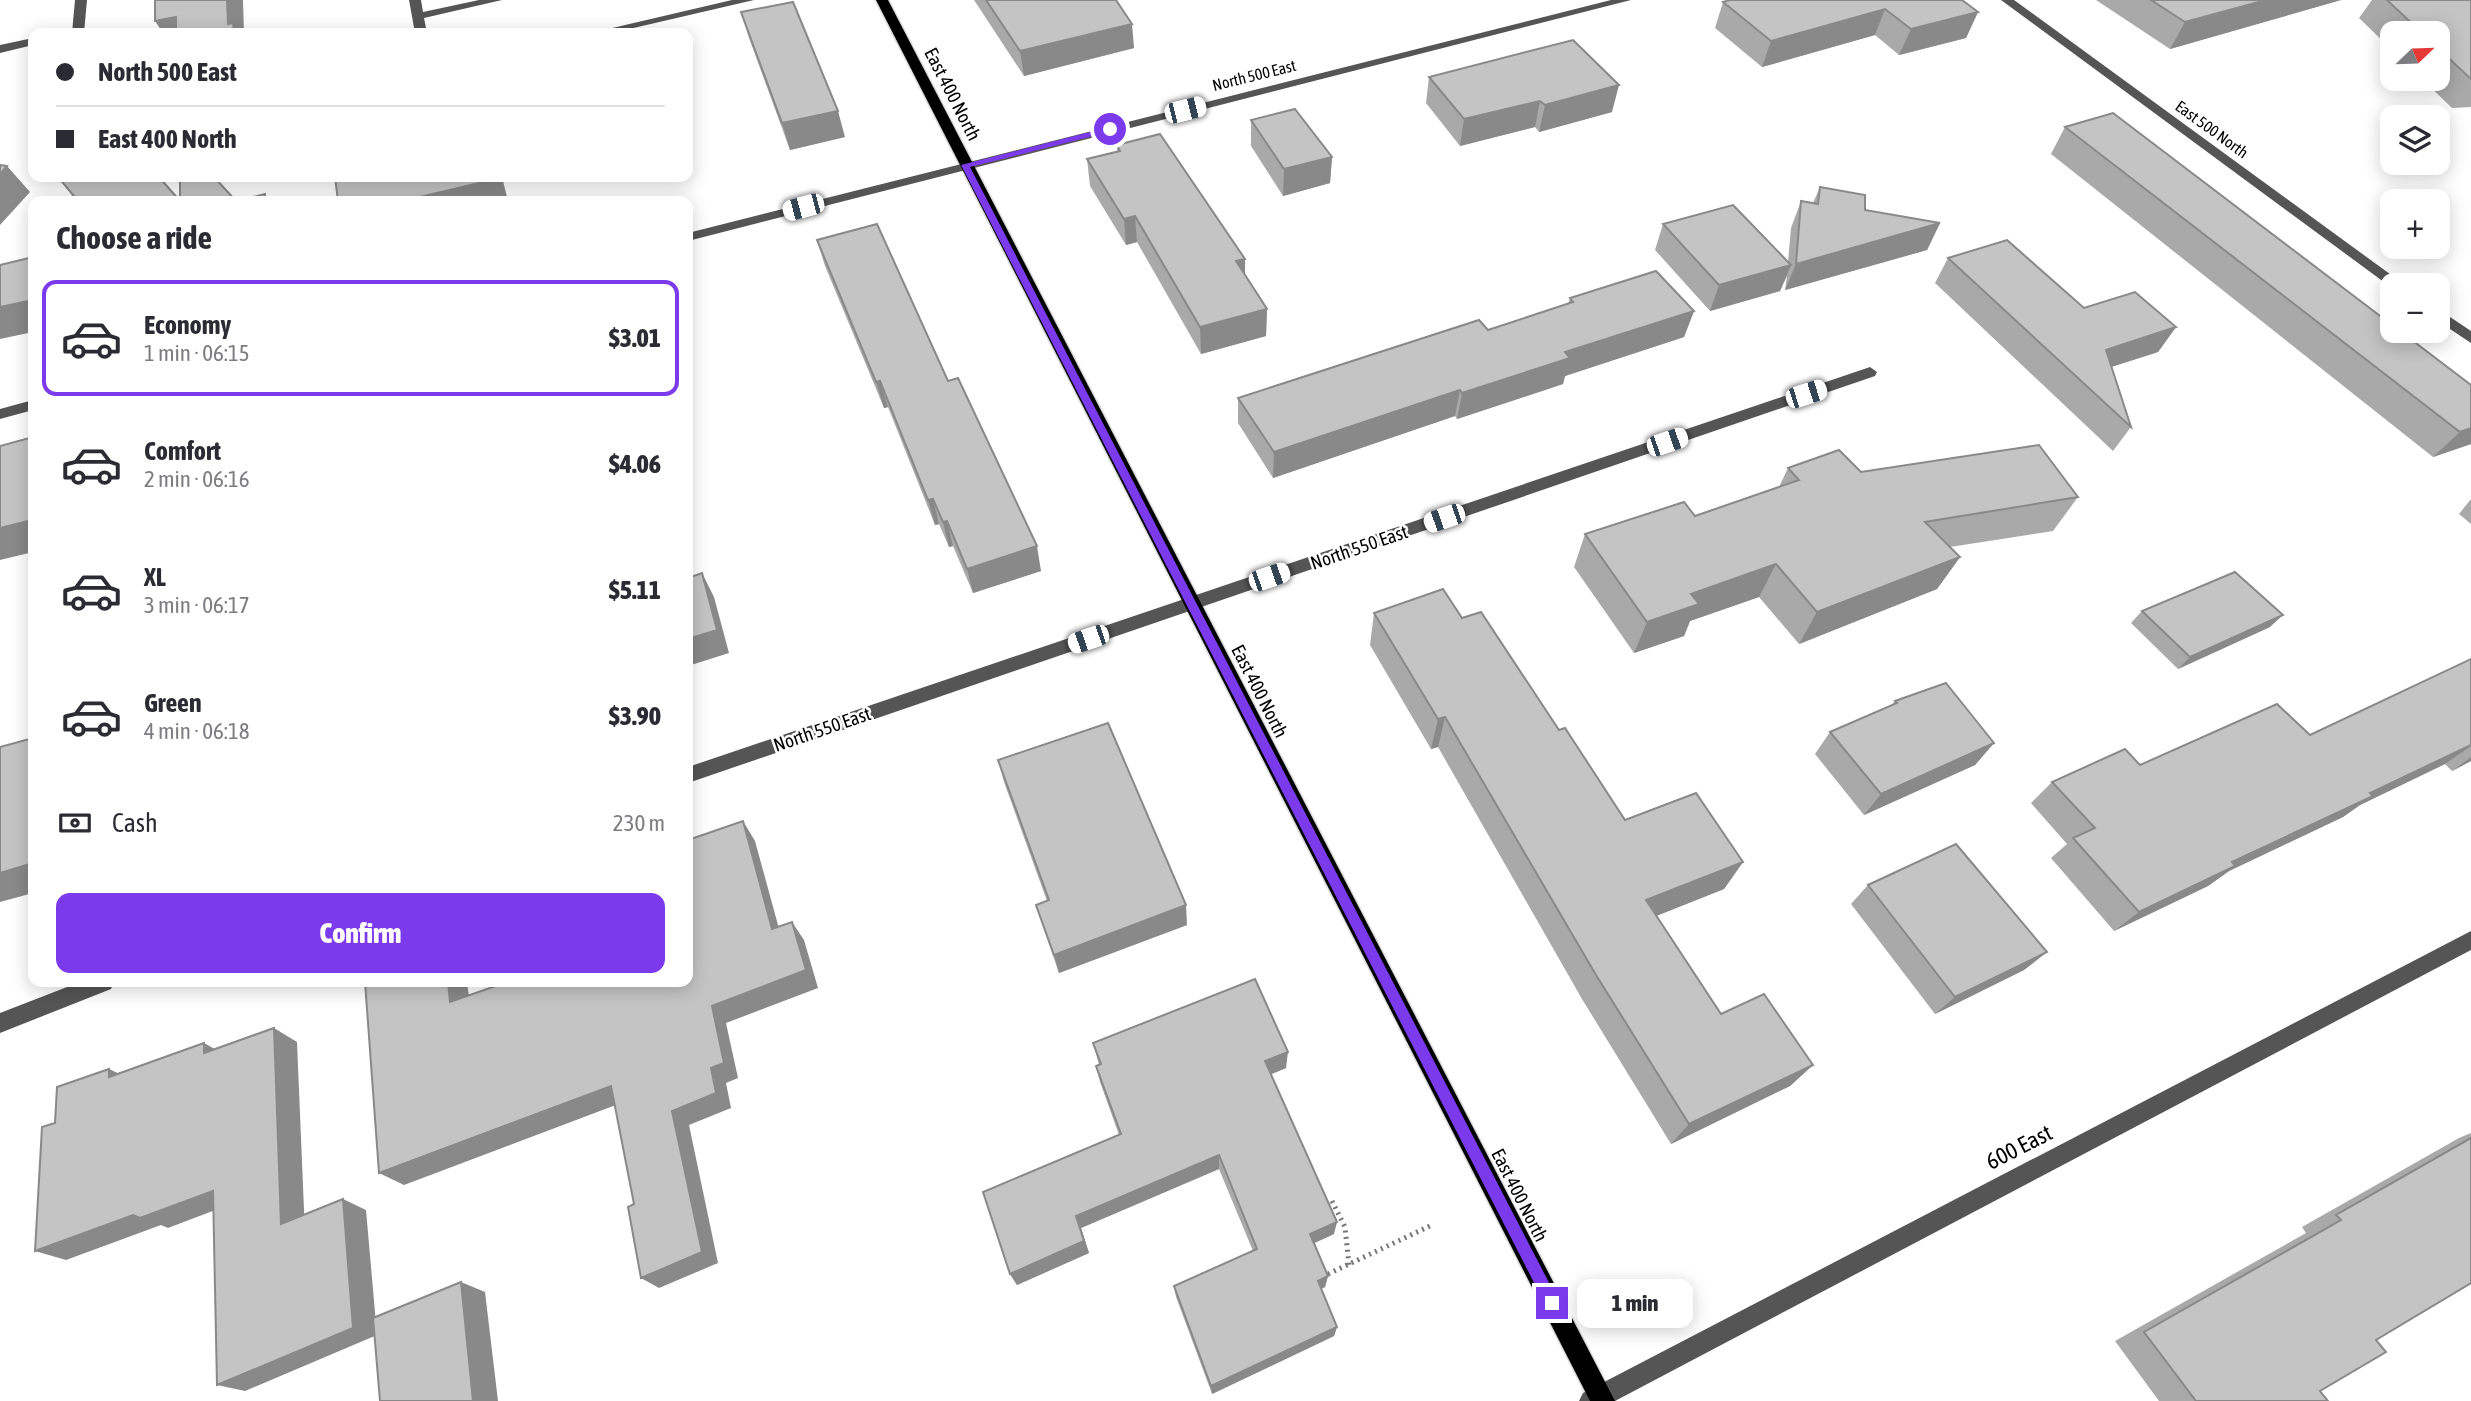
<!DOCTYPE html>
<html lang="en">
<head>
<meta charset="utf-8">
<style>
	:root { --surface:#fff; --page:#f7f7f7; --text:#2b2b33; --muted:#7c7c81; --line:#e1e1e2; --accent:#7c3aed }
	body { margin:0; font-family:"Asap Condensed",sans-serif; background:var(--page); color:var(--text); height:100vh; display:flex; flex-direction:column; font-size:26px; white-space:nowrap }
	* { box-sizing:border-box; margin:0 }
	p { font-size:23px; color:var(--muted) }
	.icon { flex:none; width:38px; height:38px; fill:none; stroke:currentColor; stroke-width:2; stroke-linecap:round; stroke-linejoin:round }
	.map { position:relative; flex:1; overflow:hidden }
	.details { position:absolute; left:28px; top:196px; width:665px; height:791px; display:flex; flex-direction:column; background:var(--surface); border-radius:14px; box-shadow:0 4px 18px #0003 }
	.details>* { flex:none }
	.guide { position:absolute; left:28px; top:28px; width:665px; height:154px; border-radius:14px; box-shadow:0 4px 18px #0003; display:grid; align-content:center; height:154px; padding:0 28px; background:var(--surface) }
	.needle { width:46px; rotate:67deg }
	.buttons { position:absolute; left:2380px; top:21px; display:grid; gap:14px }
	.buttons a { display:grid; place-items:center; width:70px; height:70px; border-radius:14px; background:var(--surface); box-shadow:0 4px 18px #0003; font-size:35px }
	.end { position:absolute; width:32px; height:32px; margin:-16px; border:9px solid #7c3aed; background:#fff; box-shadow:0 0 0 4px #fff }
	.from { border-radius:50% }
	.bubble { position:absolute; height:49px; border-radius:14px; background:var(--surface); box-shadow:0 4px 18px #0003; font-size:23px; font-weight:800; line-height:49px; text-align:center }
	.car { position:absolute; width:21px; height:42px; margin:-21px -10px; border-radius:9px; box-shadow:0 0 5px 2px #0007; background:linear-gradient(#fff 24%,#345 0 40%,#fff 0 76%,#345 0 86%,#fff 0) }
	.guide b { display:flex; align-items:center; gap:24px; height:66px; font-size:26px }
	.guide b+b { border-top:2px solid var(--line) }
	.guide i { width:18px; height:18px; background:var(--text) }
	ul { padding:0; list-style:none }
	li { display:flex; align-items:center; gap:21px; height:116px; margin:0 14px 10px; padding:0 14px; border:4px solid transparent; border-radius:14px }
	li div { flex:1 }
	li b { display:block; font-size:26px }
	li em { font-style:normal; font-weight:800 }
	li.active { border-color:var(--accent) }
	li>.icon { width:63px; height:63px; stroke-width:1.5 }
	h2 { padding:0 28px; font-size:32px; line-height:84px }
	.pay { display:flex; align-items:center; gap:18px; height:77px; padding:0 28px; font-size:26px }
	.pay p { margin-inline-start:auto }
	.primary-button { display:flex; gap:14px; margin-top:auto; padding:14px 28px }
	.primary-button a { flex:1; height:80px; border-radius:14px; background:var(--accent); color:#fff; font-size:28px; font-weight:800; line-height:80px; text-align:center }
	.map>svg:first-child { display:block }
</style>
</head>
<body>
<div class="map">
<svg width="2471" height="1401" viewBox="0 0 2471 1401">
	<rect width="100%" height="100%" fill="#fff"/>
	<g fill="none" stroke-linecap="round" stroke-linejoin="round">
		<defs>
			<polygon id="major" points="876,0 888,0 1615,1401 1590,1401"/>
		</defs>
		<use href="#major" stroke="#dbdbdb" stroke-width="3"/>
		<g stroke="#777" stroke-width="5" stroke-dasharray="2 4.5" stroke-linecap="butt">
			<polyline points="1332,1201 1345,1227 1349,1265"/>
			<polyline points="1328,1274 1432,1225"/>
		</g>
		<g fill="#555" fill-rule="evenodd">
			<polygon points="75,0 87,0 84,33 72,33"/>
			<polygon points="409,0 421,0 423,12 479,0 502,0 424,18 427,33 415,33"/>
			<polygon points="732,0 754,0 612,33 591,33"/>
			<polygon points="1611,0 1631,0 688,241 688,233"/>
			<polygon points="2001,0 2014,0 2405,285 2392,285 2392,288"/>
			<polygon points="33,38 33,45 0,53 0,45"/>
			<polygon points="2438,309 2471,331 2471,343 2438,321"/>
			<polygon points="1870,367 1877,372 1875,376 688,783 688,767"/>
			<polygon points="33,400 33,410 0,419 0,409"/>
			<polygon points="2471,931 2471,950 1615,1401 1579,1401 1583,1393"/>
			<polygon points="80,982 114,982 111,989 0,1033 0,1013"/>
		</g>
		<use href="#major" fill="#000" fill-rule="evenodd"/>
	</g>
	<g fill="#a9a9a9">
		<polygon points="974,0 1116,0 1134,48 1024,76"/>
		<polygon points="2096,0 2341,0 2170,49"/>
		<polygon points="2372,0 2471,0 2471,107 2452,108 2422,79 2438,79 2438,33 2392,33 2392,50 2359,18"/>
		<polygon points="1723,2 1978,12 1966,38 1899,55 1875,35 1762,67 1715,28"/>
		<polygon points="741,12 845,137 790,150 749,38"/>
		<polygon points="1429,77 1612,112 1539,132 1535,127 1460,146 1426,103"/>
		<polygon points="1251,120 1332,157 1330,183 1283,196 1251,146"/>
		<polygon points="2065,127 2471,385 2471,444 2433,457 2051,154"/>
		<polygon points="1117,145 1245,275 1267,309 1266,336 1201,354 1137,242 1126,245 1090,186 1087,159 1117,151"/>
		<polygon points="1820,187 1865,210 1940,223 1927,250 1785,290 1787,276 1780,291 1710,311 1655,250 1663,224 1788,262 1791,228 1801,201 1813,203"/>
		<polygon points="817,240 948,381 1041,571 973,593 953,546 949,547 939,524 935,525 888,407 884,408 825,266"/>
		<polygon points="1948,258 2084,308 2176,327 2158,352 2111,367 2131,427 2113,451 1935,283"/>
		<polygon points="1570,298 1694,311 1684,337 1565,376 1563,384 1457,419 1455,416 1273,478 1238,423 1238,398 1488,330 1568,304"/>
		<polygon points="1788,468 1861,472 2078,497 2053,531 1950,547 1960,557 1937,589 1799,644 1759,597 1690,621 1684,636 1634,653 1574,567 1585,534 1695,516 1779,487"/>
		<polygon points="2471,499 2471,524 2459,514"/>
		<polygon points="2142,611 2270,627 2178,669 2131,623"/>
		<polygon points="1374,613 1462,618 1559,730 1625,820 1743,862 1724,889 1656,916 1721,1014 1813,1065 1790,1086 1671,1144 1582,999 1438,747 1431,749 1370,645"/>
		<polygon points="2471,659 2471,761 2452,771 2445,764 2360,805 2343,817 2229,871 2208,886 2114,931 2051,858 2067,844 2031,803 2052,782 2310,735"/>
		<polygon points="1895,701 1994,743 1975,765 1864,815 1815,754 1830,732 1891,706"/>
		<polygon points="998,760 1187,925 1059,973 1042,924 1036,905 1047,901 1004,782"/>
		<polygon points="1868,885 2047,952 2024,970 1935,1014 1851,904"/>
		<polygon points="1093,1043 1286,1068 1271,1074 1334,1234 1314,1243 1328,1276 1325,1287 1321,1289 1337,1327 1334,1336 1212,1394 1176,1297 1174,1286 1253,1251 1219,1169 1081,1228 1089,1253 1017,1285 1010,1274 1119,1135 1100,1082 1096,1066 1099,1065"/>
		<polygon points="2471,1133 2471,1283 2376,1340 2320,1391 2328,1401 2159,1401 2115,1341 2306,1233 2302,1227 2459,1138"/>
	</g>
	<g fill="#898989">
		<polygon points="227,0 243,0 244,33 234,33 228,24"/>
		<polygon points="2266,0 2341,0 2170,49 2185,22"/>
		<polygon points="1885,9 1875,35 1762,67 1771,41"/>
		<polygon points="1978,12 1966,38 1899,55 1911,29"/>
		<polygon points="176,17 187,33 163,33 155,21"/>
		<polygon points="1132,24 1134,48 1024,76 1020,51"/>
		<polygon points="1619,85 1612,112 1539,132 1545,105"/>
		<polygon points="1540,101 1535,127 1460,146 1464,119"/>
		<polygon points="838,111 845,137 790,150 782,123"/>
		<polygon points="1332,157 1330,183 1283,196 1284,169"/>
		<polygon points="7,166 30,192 0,225 0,174"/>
		<polygon points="491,177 502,177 508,201 403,201"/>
		<polygon points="1135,216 1137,242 1126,245 1124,219"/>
		<polygon points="1940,223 1927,250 1785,290 1796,264"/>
		<polygon points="1245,259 1245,285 1236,261"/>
		<polygon points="1791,265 1780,291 1710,311 1719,285"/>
		<polygon points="33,300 33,332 0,339 0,307"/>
		<polygon points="1267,309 1266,336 1201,354 1200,327"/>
		<polygon points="1694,311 1684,337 1565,376 1563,384 1457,419 1462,393 1565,352"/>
		<polygon points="2176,327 2158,352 2089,374 2106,350"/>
		<polygon points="880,381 888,407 884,408 876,382"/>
		<polygon points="1460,390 1455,416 1273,478 1274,452"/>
		<polygon points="2471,428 2471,444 2433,457 2460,432"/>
		<polygon points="933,499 939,524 935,525 928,500"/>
		<polygon points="33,504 33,552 0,560 0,528"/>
		<polygon points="947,521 953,546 949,547 943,522"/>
		<polygon points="1037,546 1041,571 973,593 967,569"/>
		<polygon points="1960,557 1937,589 1799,644 1817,612"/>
		<polygon points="1776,564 1759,597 1690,621 1684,636 1634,653 1647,622 1691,594"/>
		<polygon points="702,573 714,597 729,653 688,666 688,639"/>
		<polygon points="2283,615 2270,627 2178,669 2190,657"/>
		<polygon points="1445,717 1438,747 1431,749 1438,719"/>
		<polygon points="1994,743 1975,765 1864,815 1881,794"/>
		<polygon points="2471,745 2471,746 2445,764 2360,805 2343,817 2229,871 2208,886 2114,931 2139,912 2232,862 2370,793"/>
		<polygon points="2471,757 2471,761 2452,771"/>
		<polygon points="743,821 755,841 784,947 772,929"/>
		<polygon points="1743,862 1724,889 1631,926 1646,900"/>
		<polygon points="33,863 33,893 0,902 0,873"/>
		<polygon points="1186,905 1187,925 1059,973 1054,955"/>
		<polygon points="792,922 804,940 818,988 726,1023 738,1078 726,1083 731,1108 689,1125 718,1263 659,1288 641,1278 672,1111 711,1068 712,1006"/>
		<polygon points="2047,952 2024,970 1935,1014 1955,997"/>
		<polygon points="448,982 467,982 472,1019 450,1002"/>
		<polygon points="274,1028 297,1042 305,1234 281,1224"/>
		<polygon points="204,1043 229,1057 204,1053"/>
		<polygon points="1288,1052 1286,1068 1265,1077 1265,1061"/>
		<polygon points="1813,1065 1790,1086 1671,1144 1689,1124"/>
		<polygon points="109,1069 137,1082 109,1077"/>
		<polygon points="611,1086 629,1100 404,1185 379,1173"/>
		<polygon points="1219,1155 1219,1169 1081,1228 1089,1253 1017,1285 1010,1274 1076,1216"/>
		<polygon points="213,1191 239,1201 168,1228 161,1225 66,1260 35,1251 133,1215"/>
		<polygon points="343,1199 366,1210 377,1335 245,1391 217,1385"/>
		<polygon points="1337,1222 1334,1234 1308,1246 1310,1234"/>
		<polygon points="1328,1276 1325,1287 1315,1291 1318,1281"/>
		<polygon points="461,1282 485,1292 498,1401 473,1401"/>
		<polygon points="1337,1327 1334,1336 1212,1394 1211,1386"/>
	</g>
	<g fill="#c4c4c4" stroke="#898989" stroke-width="2">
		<polygon points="155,0 227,0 228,24 233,23 234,33 176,33 176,17 155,21"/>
		<polygon points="986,0 1116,0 1132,24 1020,51"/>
		<polygon points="1730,0 1962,0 1978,12 1911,29 1885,9 1771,41 1723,2"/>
		<polygon points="2151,0 2266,0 2185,22"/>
		<polygon points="2387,0 2471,0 2471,79 2438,48 2438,33 2422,33"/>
		<polygon points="793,2 838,111 782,123 741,12"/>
		<polygon points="1573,40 1619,85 1545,105 1540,101 1464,119 1429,77"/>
		<polygon points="1295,109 1332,157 1284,169 1251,120"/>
		<polygon points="2113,113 2392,325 2392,331 2400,331 2471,385 2471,428 2460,432 2065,127"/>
		<polygon points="1160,134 1245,259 1236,261 1267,309 1200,327 1135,216 1124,219 1087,159 1120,151 1117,145"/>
		<polygon points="0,165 7,166 0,174"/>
		<polygon points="58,177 159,177 180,201 180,177 214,177 236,201 265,194 265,201 78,201"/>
		<polygon points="335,177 491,177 492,180 403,201 338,201"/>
		<polygon points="1820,187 1865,195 1865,210 1940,223 1796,264 1801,201 1818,204"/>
		<polygon points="1733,205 1791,265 1719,285 1663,224"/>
		<polygon points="877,224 948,381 958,378 1037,546 967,569 947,521 943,522 933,499 928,500 880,381 876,382 817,240"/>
		<polygon points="2007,240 2084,308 2135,292 2176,327 2106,350 2131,427 1948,258"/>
		<polygon points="33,257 33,300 0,307 0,265"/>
		<polygon points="1656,271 1694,311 1565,352 1570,358 1462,393 1460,390 1274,452 1238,398 1479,320 1488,330 1573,302 1570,298"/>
		<polygon points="33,437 33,504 32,520 0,528 0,446"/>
		<polygon points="2039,445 2078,497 1925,522 1960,557 1817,612 1776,564 1691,594 1699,604 1647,622 1585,534 1684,502 1695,516 1799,480 1788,468 1839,450 1861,472"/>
		<polygon points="2235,572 2283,615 2190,657 2142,611"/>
		<polygon points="702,573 717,630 688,639 688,578"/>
		<polygon points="1443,589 1462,618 1481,612 1559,730 1565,728 1625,820 1696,793 1743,862 1646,900 1721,1014 1764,994 1813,1065 1689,1124 1596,975 1445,717 1438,719 1374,613"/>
		<polygon points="2471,659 2471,745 2370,793 2373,796 2232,862 2235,866 2139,912 2073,838 2095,828 2052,782 2125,749 2140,765 2277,704 2310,735"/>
		<polygon points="1946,683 1994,743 1881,794 1830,732 1897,703 1895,701"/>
		<polygon points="1108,723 1186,905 1054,955 1036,905 1049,900 998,760"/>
		<polygon points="33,738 33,863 0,873 0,747"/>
		<polygon points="743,821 772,929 792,922 806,970 712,1006 724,1063 711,1068 716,1093 672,1111 702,1252 641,1278 628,1207 634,1204 611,1086 379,1173 365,982 448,982 450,1002 507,982 688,982 688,840"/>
		<polygon points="1956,844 2047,952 1955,997 1868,885"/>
		<polygon points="1255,979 1288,1052 1265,1061 1337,1222 1310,1234 1328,1276 1318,1281 1337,1327 1211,1386 1174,1286 1257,1249 1219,1155 1076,1216 1084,1241 1010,1274 983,1192 1121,1134 1096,1066 1101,1064 1093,1043"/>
		<polygon points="274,1028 281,1224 343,1199 353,1328 217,1385 213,1191 140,1218 133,1215 35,1251 42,1127 55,1123 57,1087 109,1069 109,1077 204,1043 204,1053"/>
		<polygon points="2471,1138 2471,1283 2376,1340 2386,1352 2320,1391 2328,1401 2196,1401 2144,1332 2341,1220 2336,1215"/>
		<polygon points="461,1282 473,1401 380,1401 373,1318"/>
	</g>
	<polygon fill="#7c3aed" points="1110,127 1113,131 970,167 1557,1298 1560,1303 1557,1308 1552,1311 1547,1308 961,165"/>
	<g text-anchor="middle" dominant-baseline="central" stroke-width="5" stroke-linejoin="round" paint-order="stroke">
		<g font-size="16" fill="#000" stroke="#fff">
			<text transform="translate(1254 75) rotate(-14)">North 500 East</text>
			<text transform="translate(2212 129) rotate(36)">East 500 North</text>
		</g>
		<g font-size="19" fill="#000" stroke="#fff">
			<text transform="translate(953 94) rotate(63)">East 400 North</text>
			<text transform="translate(1359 547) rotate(-19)">North 550 East</text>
			<text transform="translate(1260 691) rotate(63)">East 400 North</text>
			<text transform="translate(822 729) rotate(-19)">North 550 East</text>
			<text transform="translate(1520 1195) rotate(63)">East 400 North</text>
		</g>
		<g font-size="23" fill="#000" stroke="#fff">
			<text transform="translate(2019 1147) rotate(-27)">600 East</text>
		</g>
	</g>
</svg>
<div class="buttons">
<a><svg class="needle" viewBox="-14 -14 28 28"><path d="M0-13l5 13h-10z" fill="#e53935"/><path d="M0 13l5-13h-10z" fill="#7c7c81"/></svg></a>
<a><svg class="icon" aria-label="layers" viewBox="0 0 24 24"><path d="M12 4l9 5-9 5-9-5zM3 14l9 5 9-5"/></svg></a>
<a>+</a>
<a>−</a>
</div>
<i class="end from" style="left:1110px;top:129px"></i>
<i class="end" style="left:1552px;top:1303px"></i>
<div class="bubble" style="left:1577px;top:1279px;width:116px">1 min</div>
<i class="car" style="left:1185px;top:110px;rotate:76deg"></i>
<i class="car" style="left:803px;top:207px;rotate:255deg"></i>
<i class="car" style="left:1806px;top:394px;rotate:72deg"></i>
<i class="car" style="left:1667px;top:442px;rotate:71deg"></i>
<i class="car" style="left:1444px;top:518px;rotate:251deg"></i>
<i class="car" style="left:1269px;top:577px;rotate:71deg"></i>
<i class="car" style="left:1088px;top:639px;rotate:251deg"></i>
<div class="guide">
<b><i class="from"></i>North 500 East</b>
<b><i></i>East 400 North</b>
</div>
<section class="details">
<h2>Choose a ride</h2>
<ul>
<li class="active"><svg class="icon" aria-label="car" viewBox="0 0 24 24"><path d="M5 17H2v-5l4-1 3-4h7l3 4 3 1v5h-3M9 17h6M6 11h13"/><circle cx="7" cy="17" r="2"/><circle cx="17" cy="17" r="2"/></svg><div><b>Economy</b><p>1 min · 06:15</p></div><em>$3.01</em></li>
<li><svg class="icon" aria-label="car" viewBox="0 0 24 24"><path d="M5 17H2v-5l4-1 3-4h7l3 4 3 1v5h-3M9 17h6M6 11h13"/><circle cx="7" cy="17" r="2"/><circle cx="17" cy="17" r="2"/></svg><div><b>Comfort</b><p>2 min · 06:16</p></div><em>$4.06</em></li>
<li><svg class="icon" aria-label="car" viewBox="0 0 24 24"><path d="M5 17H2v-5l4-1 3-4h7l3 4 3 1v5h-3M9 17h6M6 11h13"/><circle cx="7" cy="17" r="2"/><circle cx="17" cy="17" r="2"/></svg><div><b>XL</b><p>3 min · 06:17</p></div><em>$5.11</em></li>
<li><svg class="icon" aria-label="car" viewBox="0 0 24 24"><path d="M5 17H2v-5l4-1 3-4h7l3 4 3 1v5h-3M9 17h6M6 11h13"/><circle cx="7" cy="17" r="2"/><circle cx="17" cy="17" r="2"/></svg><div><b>Green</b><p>4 min · 06:18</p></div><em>$3.90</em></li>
</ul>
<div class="pay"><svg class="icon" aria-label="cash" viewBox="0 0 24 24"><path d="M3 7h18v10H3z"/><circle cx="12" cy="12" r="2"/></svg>Cash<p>230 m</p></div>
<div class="primary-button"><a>Confirm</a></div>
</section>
</div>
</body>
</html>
